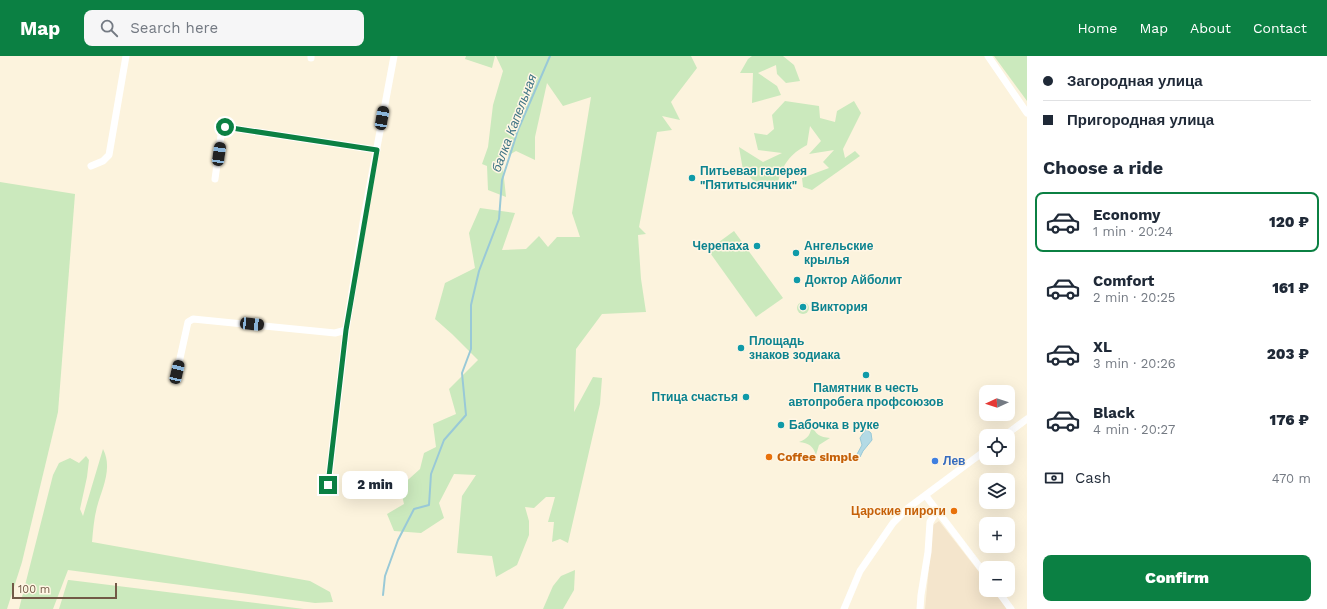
<!DOCTYPE html>
<html lang="en">
<head>
<meta charset="utf-8">
<style>
	:root { --surface:#fff; --page:#f6f6f7; --text:#1f2937; --muted:#747a83; --line:#e0e1e3; --accent:#0b8043 }
	body { margin:0; font-family:"Work Sans",sans-serif; background:var(--page); color:var(--text); height:100vh; display:flex; flex-direction:column; font-size:15px; white-space:nowrap }
	* { box-sizing:border-box; margin:0 }
	p { font-size:13px; color:var(--muted) }
	.icon { flex:none; width:22px; height:22px; fill:none; stroke:currentColor; stroke-width:2; stroke-linecap:round; stroke-linejoin:round }
	.map { position:relative; flex:1; overflow:hidden }
	.panel { display:flex; flex-direction:column; background:var(--surface); width:300px }
	.panel>* { flex:none }
	.banner { display:grid; align-content:center; height:88px; padding:0 16px; background:var(--surface) }
	.needle { width:26px; rotate:267deg }
	.fabs { position:absolute; left:979px; top:329px; display:grid; gap:8px }
	.fabs a { display:grid; place-items:center; width:36px; height:36px; border-radius:8px; background:var(--surface); box-shadow:0 4px 16px #0002; font-size:20px }
	.scale { position:absolute; left:12px; bottom:10px; width:105px; box-sizing:border-box; padding-left:4px; border:2px solid #725946; border-top:0; font-size:11px; line-height:14px; white-space:nowrap; color:#725946; -webkit-text-stroke:3px #fff6e4; paint-order:stroke }
	.end { position:absolute; width:18px; height:18px; margin:-9px; border:5px solid #0b8043; background:#fff; box-shadow:0 0 0 2px #fff }
	.from { border-radius:50% }
	.bubble { position:absolute; height:28px; border-radius:8px; background:var(--surface); box-shadow:0 4px 16px #0002; font-size:13px; font-weight:800; line-height:28px; text-align:center }
	.car { position:absolute; width:12px; height:24px; margin:-12px -6px; border-radius:5px; box-shadow:0 0 3px 1px #0007; background:linear-gradient(#222 24%,#8ab4d8 0 40%,#222 0 76%,#8ab4d8 0 86%,#222 0) }
	.banner b { display:flex; align-items:center; gap:14px; height:38px; font-size:15px }
	.banner b+b { border-top:1px solid var(--line) }
	.banner i { width:10px; height:10px; background:var(--text) }
	ul { padding:0; list-style:none }
	li { display:flex; align-items:center; gap:12px; height:60px; margin:0 8px 6px; padding:0 8px; border:2px solid transparent; border-radius:8px }
	li div { flex:1 }
	li b { display:block; font-size:15px }
	li em { font-style:normal; font-weight:800 }
	li.current { border-color:var(--accent) }
	li>.icon { width:36px; height:36px; stroke-width:1.5 }
	h2 { padding:0 16px; font-size:18px; line-height:48px }
	.pay { display:flex; align-items:center; gap:10px; height:44px; padding:0 16px; font-size:15px }
	.pay p { margin-inline-start:auto }
	.primary-button { display:flex; gap:8px; margin-top:auto; padding:8px 16px }
	.primary-button a { flex:1; height:46px; border-radius:8px; background:var(--accent); color:#fff; font-size:16px; font-weight:800; line-height:46px; text-align:center }
	header { display:flex; align-items:center; gap:24px; box-sizing:border-box; height:56px; padding:0 20px; background:var(--accent); color:#fff }
	header strong { font-size:19px }
	nav { display:flex; gap:22px; margin-inline-start:auto; font-size:14px }
	.search { width:280px; height:36px; background:var(--page); display:flex; align-items:center; gap:10px; box-sizing:border-box; padding:0 14px; border-radius:8px; color:var(--muted); font-size:15px }
	main { display:flex; flex:1; min-height:0 }
	.map>svg:first-child { display:block }
</style>
</head>
<body>
<header>
<strong>Map</strong>
<div class="search"><svg class="icon" aria-label="search" viewBox="0 0 24 24"><circle cx="10" cy="10" r="6"/><path d="M15 15l6 6"/></svg>Search here</div>
<nav><a>Home</a><a>Map</a><a>About</a><a>Contact</a></nav>
</header>
<main>
<div class="map">
<svg width="1027" height="553" viewBox="0 0 1027 553">
	<rect width="100%" height="100%" fill="#fcf3dd"/>
	<polygon fill="#f4e5cc" points="939,465 986,525 986,534 993,534 1008,553 925,553 933,469"/>
	<g fill="#cbe9bd">
		<polygon points="466,0 495,0 492,12 465,3"/>
		<polygon points="496,0 691,0 697,12 671,46 680,64 662,60 672,74 657,76 639,171 646,178 638,179 641,223 646,256 602,258 576,293 574,356 593,321 602,322 600,348 568,487 560,483 552,486 554,466 548,466 555,441 546,441 534,452 525,451 529,465 529,479 517,509 496,521 492,500 457,497 462,440 476,419 454,418 439,447 444,462 421,477 394,475 387,458 404,448 400,431 420,413 424,397 436,391 433,368 456,358 449,333 478,304 452,278 435,263 445,227 475,212 469,177 480,152 515,157 502,194 526,193 539,180 548,191 557,181 580,181 572,157 591,41 563,50 547,27 535,81 535,104 516,95 502,103 506,141 488,134 487,110 482,108 488,91 493,49 503,15"/>
		<polygon points="752,0 783,0 794,9 800,25 786,27 777,18 776,9 758,17 777,30 781,39 752,47 753,17 740,17 748,3"/>
		<polygon points="994,0 1027,0 1027,45"/>
		<path d="M 785,45 L 819,50 L 820,62 L 835,66 L 837,55 L 854,45 L 861,57 L 843,93 L 845,102 L 855,95 L 860,100 L 812,134 L 803,131 L 802,122 L 829,112 L 823,106 L 834,94 L 809,98 L 821,85 L 810,70 L 807,89 C 790,98 783,108 778,126 L 759,130 L 743,114 L 739,91 L 763,106 L 782,97 L 758,94 L 754,77 L 767,79 L 774,73 L 772,59 Z"/>
		<polygon points="0,126 75,138 58,356 22,506 7,553 0,553"/>
		<polygon points="734,175 783,242 756,261 708,194"/>
		<circle cx="803" cy="252" r="6"/>
		<path d="M 812,368 C 815,379 820,381 830,382 L 819,389 L 816,399 C 813,390 809,387 799,386 C 808,383 811,378 812,368 Z"/>
		<path d="M 103,393 C 113,412 102,433 97,451 C 94,462 93,475 92,486 L 310,525 L 330,536 L 333,546 L 315,547 L 68,514 L 53,553 L 19,553 L 53,419 L 59,407 L 70,402 L 79,407 L 86,400 L 89,404 L 87,421 L 80,453 L 83,460 Z"/>
		<polygon points="575,514 574,534 563,553 543,553 553,530 561,520"/>
		<polygon points="68,524 69,524 304,553 59,553"/>
	</g>
	<polygon fill="#b3dae5" stroke="#99c9d7" points="866,373 871,377 872,384 863,395 860,401 856,400 862,389 860,382"/>
	<g fill="none" stroke-linecap="round" stroke-linejoin="round">
		<polyline stroke="#99c9d7" stroke-width="2" points="383,539 385,520 398,484 414,453 429,449 431,418 444,384 466,359 462,317 471,293 471,249 479,215 499,163 502,124 518,74 550,0"/>
		<g stroke="#fff" stroke-width="7">
			<polyline points="988,0 1027,57"/>
			<polyline points="311,2 311,0"/>
			<polyline points="91,110 103,105 109,99 126,0"/>
			<polyline points="215,123 222,72 225,71 377,94"/>
			<polyline points="177,316 188,266 193,263 335,277 346,274"/>
			<polyline points="1004,380 1027,363"/>
			<polyline points="328,429 346,274 364,161 394,0"/>
			<polyline points="926,440 986,519"/>
			<polyline points="997,534 1011,553"/>
			<polyline points="844,553 860,515 893,467 908,452 986,394"/>
			<polyline points="920,553 921,539 928,496 930,466 937,455"/>
		</g>
	</g>
	<g fill="none" stroke-linecap="round" stroke-linejoin="round">
		<polyline stroke="#0b8043" stroke-width="5" points="225,71 377,94 346,274 328,429"/>
	</g>
	<g fill="#0f9aa8" stroke="#fff6e4" stroke-width="1.5">
		<circle cx="692" cy="122" r="4"/>
		<circle cx="757" cy="190" r="4"/>
		<circle cx="796" cy="197" r="4"/>
		<circle cx="797" cy="224" r="4"/>
		<circle cx="803" cy="251" r="4"/>
		<circle cx="741" cy="292" r="4"/>
		<circle cx="866" cy="319" r="4"/>
		<circle cx="746" cy="341" r="4"/>
		<circle cx="781" cy="369" r="4"/>
	</g>
	<g fill="#e8710a" stroke="#fff6e4" stroke-width="1.5">
		<circle cx="769" cy="401" r="4"/>
		<circle cx="954" cy="455" r="4"/>
	</g>
	<circle fill="#3f7fe0" stroke="#fff6e4" stroke-width="1.5" cx="935" cy="405" r="4"/>
	<g text-anchor="middle" dominant-baseline="central" stroke-width="3" stroke-linejoin="round" paint-order="stroke">
		<g font-size="12" font-weight="bold" fill="#0d838f" stroke="#fff6e4" text-anchor="start">
			<text x="700" y="115">Питьевая галерея<tspan x="700" dy="14">"Пятитысячник"</tspan></text>
			<text x="749" y="190" text-anchor="end">Черепаха</text>
			<text x="804" y="190">Ангельские<tspan x="804" dy="14">крылья</tspan></text>
			<text x="805" y="224">Доктор Айболит</text>
			<text x="811" y="251">Виктория</text>
			<text x="749" y="285">Площадь<tspan x="749" dy="14">знаков зодиака</tspan></text>
			<text x="866" y="332" text-anchor="middle">Памятник в честь<tspan x="866" dy="14">автопробега профсоюзов</tspan></text>
			<text x="738" y="341" text-anchor="end">Птица счастья</text>
			<text x="789" y="369">Бабочка в руке</text>
		</g>
		<g font-size="12" font-weight="bold" fill="#c56008" stroke="#fff6e4" text-anchor="start">
			<text x="777" y="401">Coffee simple</text>
			<text x="946" y="455" text-anchor="end">Царские пироги</text>
		</g>
		<g font-size="12" font-weight="bold" fill="#366cbe" stroke="#fff6e4" text-anchor="start">
			<text x="943" y="405">Лев</text>
		</g>
		<g font-size="13" font-style="italic" fill="#407586" stroke="#fff6e4">
			<text transform="translate(514 67) rotate(-69)">балка Капельная</text>
		</g>
	</g>
</svg>
<div class="fabs">
<a><svg class="needle" viewBox="-14 -14 28 28"><path d="M0-13l5 13h-10z" fill="#e53935"/><path d="M0 13l5-13h-10z" fill="#747a83"/></svg></a>
<a><svg class="icon" aria-label="locate" viewBox="0 0 24 24"><circle cx="12" cy="12" r="6"/><path d="M12 2v4M12 18v4M2 12h4M18 12h4"/></svg></a>
<a><svg class="icon" aria-label="layers" viewBox="0 0 24 24"><path d="M12 4l9 5-9 5-9-5zM3 14l9 5 9-5"/></svg></a>
<a>+</a>
<a>−</a>
</div>
<div class="scale">100 m</div>
<i class="end from" style="left:225px;top:71px"></i>
<i class="end" style="left:328px;top:429px"></i>
<div class="bubble" style="left:342px;top:415px;width:66px">2 min</div>
<i class="car" style="left:382px;top:62px;rotate:10deg"></i>
<i class="car" style="left:219px;top:98px;rotate:8deg"></i>
<i class="car" style="left:252px;top:268px;rotate:96deg"></i>
<i class="car" style="left:177px;top:316px;rotate:13deg"></i>
</div>
<section class="panel">
<div class="banner">
<b><i class="from"></i>Загородная улица</b>
<b><i></i>Пригородная улица</b>
</div>
<h2>Choose a ride</h2>
<ul>
<li class="current"><svg class="icon" aria-label="car" viewBox="0 0 24 24"><path d="M5 17H2v-5l4-1 3-4h7l3 4 3 1v5h-3M9 17h6M6 11h13"/><circle cx="7" cy="17" r="2"/><circle cx="17" cy="17" r="2"/></svg><div><b>Economy</b><p>1 min · 20:24</p></div><em>120 ₽</em></li>
<li><svg class="icon" aria-label="car" viewBox="0 0 24 24"><path d="M5 17H2v-5l4-1 3-4h7l3 4 3 1v5h-3M9 17h6M6 11h13"/><circle cx="7" cy="17" r="2"/><circle cx="17" cy="17" r="2"/></svg><div><b>Comfort</b><p>2 min · 20:25</p></div><em>161 ₽</em></li>
<li><svg class="icon" aria-label="car" viewBox="0 0 24 24"><path d="M5 17H2v-5l4-1 3-4h7l3 4 3 1v5h-3M9 17h6M6 11h13"/><circle cx="7" cy="17" r="2"/><circle cx="17" cy="17" r="2"/></svg><div><b>XL</b><p>3 min · 20:26</p></div><em>203 ₽</em></li>
<li><svg class="icon" aria-label="car" viewBox="0 0 24 24"><path d="M5 17H2v-5l4-1 3-4h7l3 4 3 1v5h-3M9 17h6M6 11h13"/><circle cx="7" cy="17" r="2"/><circle cx="17" cy="17" r="2"/></svg><div><b>Black</b><p>4 min · 20:27</p></div><em>176 ₽</em></li>
</ul>
<div class="pay"><svg class="icon" aria-label="cash" viewBox="0 0 24 24"><path d="M3 7h18v10H3z"/><circle cx="12" cy="12" r="2"/></svg>Cash<p>470 m</p></div>
<div class="primary-button"><a>Confirm</a></div>
</section>
</main>
</body>
</html>
